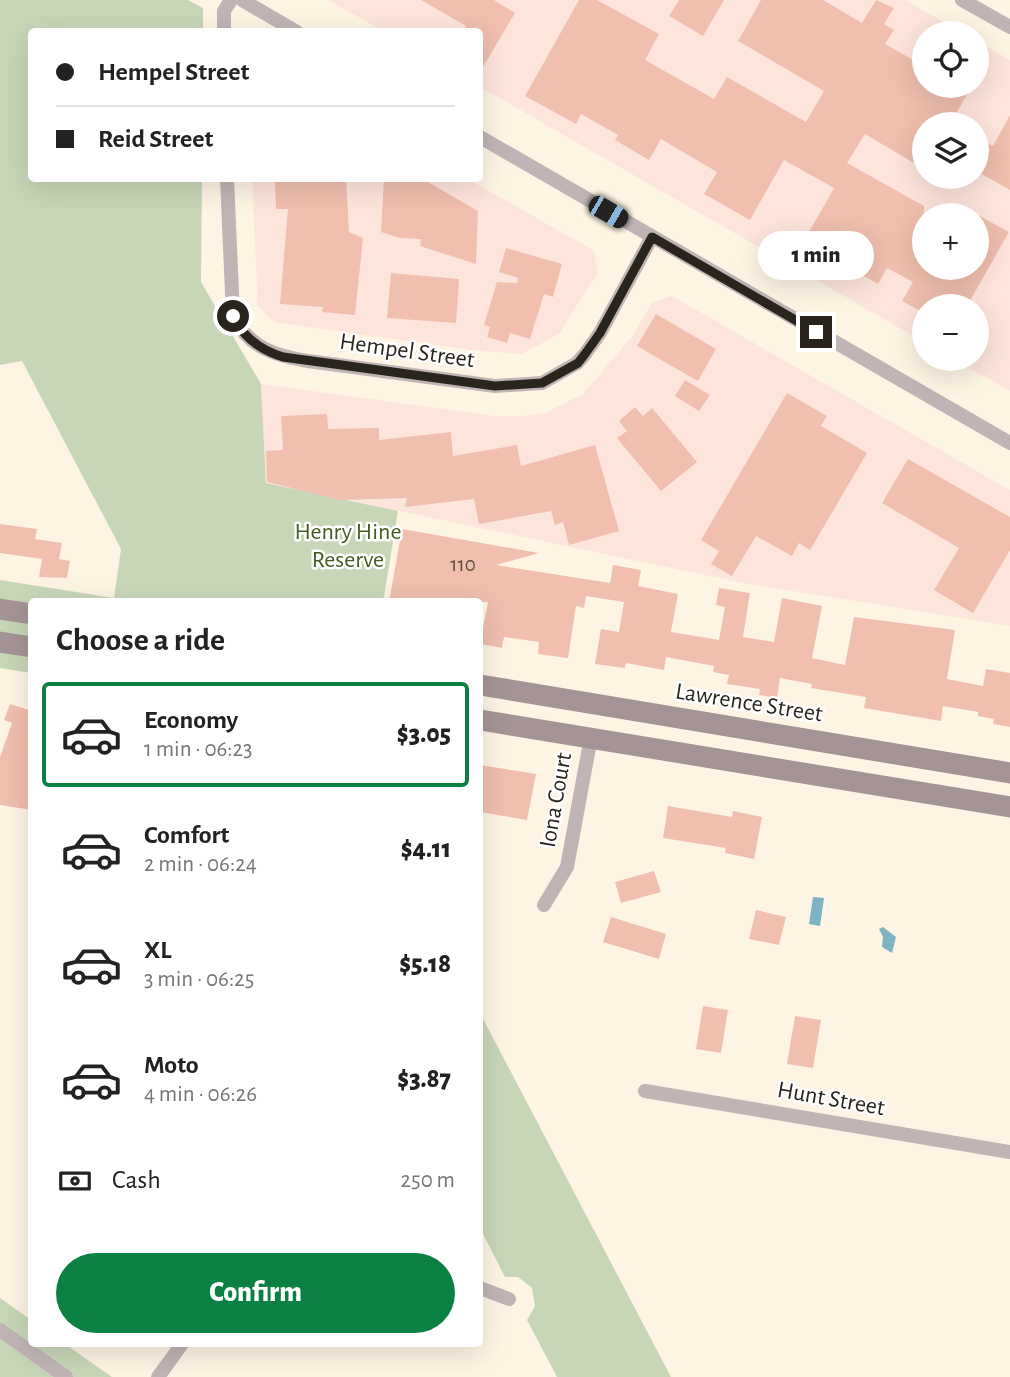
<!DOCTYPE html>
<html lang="en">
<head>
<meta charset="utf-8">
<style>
	:root { --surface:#fff; --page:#f2f2f2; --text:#222; --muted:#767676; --line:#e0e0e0; --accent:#0b8043 }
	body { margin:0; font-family:"Alegreya Sans",sans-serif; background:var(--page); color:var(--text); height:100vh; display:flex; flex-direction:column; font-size:26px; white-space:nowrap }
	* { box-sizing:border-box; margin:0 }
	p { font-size:23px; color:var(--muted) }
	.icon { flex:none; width:38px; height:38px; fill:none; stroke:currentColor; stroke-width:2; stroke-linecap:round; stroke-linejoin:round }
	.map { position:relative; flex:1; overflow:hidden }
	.drawer { position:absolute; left:28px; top:598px; width:455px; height:749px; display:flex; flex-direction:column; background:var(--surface); border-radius:7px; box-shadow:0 7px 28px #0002 }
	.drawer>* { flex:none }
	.hud { position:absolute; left:28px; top:28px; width:455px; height:154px; border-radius:7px; box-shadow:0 7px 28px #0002; display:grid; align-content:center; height:154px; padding:0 28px; background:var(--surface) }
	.buttons { position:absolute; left:912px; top:21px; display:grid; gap:14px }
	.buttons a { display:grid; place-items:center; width:77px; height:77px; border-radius:50%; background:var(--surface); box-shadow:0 7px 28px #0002; font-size:35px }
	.end { position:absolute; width:32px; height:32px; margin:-16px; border:9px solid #29251d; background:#fff; box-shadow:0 0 0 4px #fff }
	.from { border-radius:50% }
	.bubble { position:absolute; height:49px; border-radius:24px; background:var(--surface); box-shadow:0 7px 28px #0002; font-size:23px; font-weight:800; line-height:49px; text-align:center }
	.car { position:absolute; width:21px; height:42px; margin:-21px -10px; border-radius:9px; box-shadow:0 0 5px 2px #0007; background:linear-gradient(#222 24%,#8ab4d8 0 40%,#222 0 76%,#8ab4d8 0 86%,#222 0) }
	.hud b { display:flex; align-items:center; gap:24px; height:66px; font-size:26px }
	.hud b+b { border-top:2px solid var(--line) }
	.hud i { width:18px; height:18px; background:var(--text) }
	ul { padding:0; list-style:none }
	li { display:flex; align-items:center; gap:21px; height:105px; margin:0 14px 10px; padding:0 14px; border:4px solid transparent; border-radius:7px }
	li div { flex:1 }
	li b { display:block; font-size:26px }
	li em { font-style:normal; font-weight:800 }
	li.active { border-color:var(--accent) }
	li>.icon { width:63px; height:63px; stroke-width:1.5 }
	h2 { padding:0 28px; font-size:32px; line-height:84px }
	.pay { display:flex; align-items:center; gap:18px; height:77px; padding:0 28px; font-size:26px }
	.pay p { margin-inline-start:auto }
	.cta { display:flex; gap:14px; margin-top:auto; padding:14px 28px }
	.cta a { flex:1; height:80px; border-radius:42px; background:var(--accent); color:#fff; font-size:28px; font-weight:800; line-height:80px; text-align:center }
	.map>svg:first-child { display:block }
</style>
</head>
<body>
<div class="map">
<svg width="1010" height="1377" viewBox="0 0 1010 1377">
	<rect width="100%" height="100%" fill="#fef4e4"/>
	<g fill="#fee5dc" fill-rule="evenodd">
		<path d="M 328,0 L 905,0 L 963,33 L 924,33 L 924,86 L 976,86 L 977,41 L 1010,60 L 1010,391 L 953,359 L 976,359 L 976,306 L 924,306 L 924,342 L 480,87 L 480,32 L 383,31 ZM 924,124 L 976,124 L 976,177 L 924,177 ZM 924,215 L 976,215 L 976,268 L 924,268 Z"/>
		<polygon points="252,179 468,179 593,250 598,272 559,334 522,354 470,350 274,322 258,306"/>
		<polygon points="672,296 1010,490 1010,626 738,582 266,483 261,384 495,416 527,416 547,412 583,394 634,334 652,302"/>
	</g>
	<g fill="#c8d6b8">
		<polygon points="0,0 188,0 203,8 203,31 32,32 32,178 202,179 201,282 261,384 266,483 398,511 383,602 32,602 31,673 0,668 0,580 114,598 121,549 22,361 0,365"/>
		<polygon points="480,1013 671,1377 557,1377 527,1320 535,1306 532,1288 518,1277 505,1277 480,1228"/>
		<polygon points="0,1298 31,1320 32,1344 65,1344 112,1377 0,1377"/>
	</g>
	<g fill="#7db3c3">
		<polygon points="813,897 824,898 820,926 809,924"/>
		<polygon points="883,927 896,937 892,953 882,947 883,937 879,929"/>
	</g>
	<g fill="#f0bfae">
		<polygon points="421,0 494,0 515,13 480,72 480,32 463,32 466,26"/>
		<polygon points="579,0 597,0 659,34 645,60 714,99 727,77 806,122 824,91 738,41 761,0 823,0 862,23 876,0 894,8 884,24 894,30 885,44 924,66 924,86 972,86 950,124 924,124 924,169 865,134 847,163 924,206 924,268 976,268 976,214 1009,232 967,306 924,306 924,313 902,301 913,282 887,268 878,284 848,267 842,278 797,253 834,188 784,160 750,220 704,194 717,172 661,139 649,160 615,140 618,135 581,114 576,124 525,96"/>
		<polygon points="679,0 724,0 703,36 669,16"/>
		<polygon points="1010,115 1010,190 976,171 976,137 993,146"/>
		<polygon points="275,178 346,178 349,232 363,238 355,315 322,312 323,307 280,304 288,209 276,209"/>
		<polygon points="384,178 421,178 478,211 476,264 420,246 421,239 400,238 381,232"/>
		<polygon points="506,248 562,264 553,297 544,294 530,339 510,333 507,343 487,337 490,327 484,325 497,282 517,283 518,278 499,272"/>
		<polygon points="391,273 459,279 456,323 387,318"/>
		<polygon points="656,314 716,349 698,381 637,346"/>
		<polygon points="685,380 710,395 699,411 675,396"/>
		<polygon points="787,393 827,416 821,426 867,453 810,550 799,543 792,556 756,536 732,576 711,564 719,551 701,540"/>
		<polygon points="635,407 643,416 652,408 697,462 661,491 617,438 627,431 619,421"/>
		<polygon points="327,414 328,429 379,428 379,440 451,432 453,456 517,445 521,466 595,445 619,531 569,545 563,522 555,525 551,511 479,524 474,499 405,507 407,498 340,500 267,482 266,451 283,450 281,416"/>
		<polygon points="908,459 1010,517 1010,550 973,613 934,590 959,548 882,503"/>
		<polygon points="0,524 37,529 35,539 62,543 59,559 70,561 67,578 39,577 42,559 0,553"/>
		<polygon points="402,529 539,553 496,565 610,583 613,565 641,570 638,586 678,594 671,632 719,640 725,607 716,605 719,588 750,593 743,637 774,642 782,598 822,606 812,658 845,665 854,617 955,630 947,679 983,686 986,669 1010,673 1010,727 993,724 994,719 978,716 978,712 943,706 941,721 864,708 866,697 811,688 812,684 780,678 777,698 759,695 760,689 727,684 729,675 713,672 714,666 666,657 664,670 626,663 625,668 595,664 601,629 619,632 624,602 586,596 584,608 576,606 568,658 538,654 539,642 504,637 502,648 480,644 488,602 389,602"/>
		<polygon points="10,704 32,711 32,810 0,805 0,757 12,723 4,720"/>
		<polygon points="480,765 536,774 527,820 480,812"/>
		<polygon points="668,806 732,817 733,811 762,817 754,859 725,853 726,848 663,838"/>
		<polygon points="654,871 661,892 621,903 615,882"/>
		<polygon points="756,910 786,917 779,945 749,939"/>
		<polygon points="611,917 666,934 659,959 603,942"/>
		<polygon points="703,1006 728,1010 721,1053 696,1049"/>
		<polygon points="795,1016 821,1020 813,1068 787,1064"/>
	</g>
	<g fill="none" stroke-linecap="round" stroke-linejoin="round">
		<g stroke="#c0b4b4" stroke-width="14">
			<polyline points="242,0 297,32"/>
			<polyline points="962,0 1010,27"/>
			<polyline points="224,32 224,11 231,0"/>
			<polyline points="480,137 1010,443"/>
			<path d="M 227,178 L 233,316 C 249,348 276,356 308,361 L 495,386 L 542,383 L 577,363 L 585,354 L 600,333 L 652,237"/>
			<polyline points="544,905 567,867 591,737"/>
			<polyline points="645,1091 1010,1152"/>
			<polyline points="480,1288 509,1299"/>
			<polyline points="0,1330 66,1377"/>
			<polyline points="158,1377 182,1344"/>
		</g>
		<g stroke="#a59495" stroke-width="21">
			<polyline points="0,609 32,614"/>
			<polyline points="0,642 32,647"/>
			<polyline points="480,685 1010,773"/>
			<polyline points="480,720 1010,807"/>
		</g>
	</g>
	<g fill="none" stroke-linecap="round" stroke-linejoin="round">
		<path stroke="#29251d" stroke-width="9" d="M 233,316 C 243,337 260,350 283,357 L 495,386 L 542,383 L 578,363 L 585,354 L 600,333 L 652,237 L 816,332"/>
	</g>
	<g text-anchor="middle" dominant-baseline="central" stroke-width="5" stroke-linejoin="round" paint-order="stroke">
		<g font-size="21" fill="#5b4c41">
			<text x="463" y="564">110</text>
		</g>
		<g font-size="24" fill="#29251d" stroke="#fff">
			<text transform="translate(407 351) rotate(8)">Hempel Street</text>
			<text transform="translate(749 703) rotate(9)">Lawrence Street</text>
			<text transform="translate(556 800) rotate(-80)">Iona Court</text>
			<text transform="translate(831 1099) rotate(10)">Hunt Street</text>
		</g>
		<g font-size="24" fill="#445c1f" stroke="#fff">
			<text x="348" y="532">Henry Hine<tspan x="348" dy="28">Reserve</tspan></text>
		</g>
	</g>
</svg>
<div class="buttons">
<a><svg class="icon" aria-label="locate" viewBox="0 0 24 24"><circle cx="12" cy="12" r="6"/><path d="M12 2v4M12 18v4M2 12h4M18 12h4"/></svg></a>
<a><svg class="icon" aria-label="layers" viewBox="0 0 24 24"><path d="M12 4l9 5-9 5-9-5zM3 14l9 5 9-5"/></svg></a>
<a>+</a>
<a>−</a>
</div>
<i class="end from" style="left:233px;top:316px"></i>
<i class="end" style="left:816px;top:332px"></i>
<div class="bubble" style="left:758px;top:231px;width:116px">1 min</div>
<i class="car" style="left:608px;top:212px;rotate:120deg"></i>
<div class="hud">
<b><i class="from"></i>Hempel Street</b>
<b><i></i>Reid Street</b>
</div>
<section class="drawer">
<h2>Choose a ride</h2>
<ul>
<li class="active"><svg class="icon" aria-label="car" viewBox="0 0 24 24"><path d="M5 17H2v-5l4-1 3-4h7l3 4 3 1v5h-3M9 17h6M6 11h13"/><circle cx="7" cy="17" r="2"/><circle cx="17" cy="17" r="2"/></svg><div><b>Economy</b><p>1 min · 06:23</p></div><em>$3.05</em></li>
<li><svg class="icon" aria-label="car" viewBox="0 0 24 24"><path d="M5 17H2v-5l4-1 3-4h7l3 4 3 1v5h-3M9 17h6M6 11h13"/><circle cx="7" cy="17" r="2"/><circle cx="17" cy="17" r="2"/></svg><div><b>Comfort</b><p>2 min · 06:24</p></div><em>$4.11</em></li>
<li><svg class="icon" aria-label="car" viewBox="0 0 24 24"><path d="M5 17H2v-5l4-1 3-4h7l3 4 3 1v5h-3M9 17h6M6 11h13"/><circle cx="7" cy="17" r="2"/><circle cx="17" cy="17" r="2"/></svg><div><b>XL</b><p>3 min · 06:25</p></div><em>$5.18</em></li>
<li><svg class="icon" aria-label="car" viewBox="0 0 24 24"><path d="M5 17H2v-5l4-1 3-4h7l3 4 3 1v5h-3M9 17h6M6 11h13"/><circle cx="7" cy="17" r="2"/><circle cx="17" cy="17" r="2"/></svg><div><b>Moto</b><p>4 min · 06:26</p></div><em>$3.87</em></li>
</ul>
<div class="pay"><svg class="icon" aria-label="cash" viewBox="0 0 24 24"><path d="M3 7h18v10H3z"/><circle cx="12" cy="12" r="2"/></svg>Cash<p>250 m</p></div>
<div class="cta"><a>Confirm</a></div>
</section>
</div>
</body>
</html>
